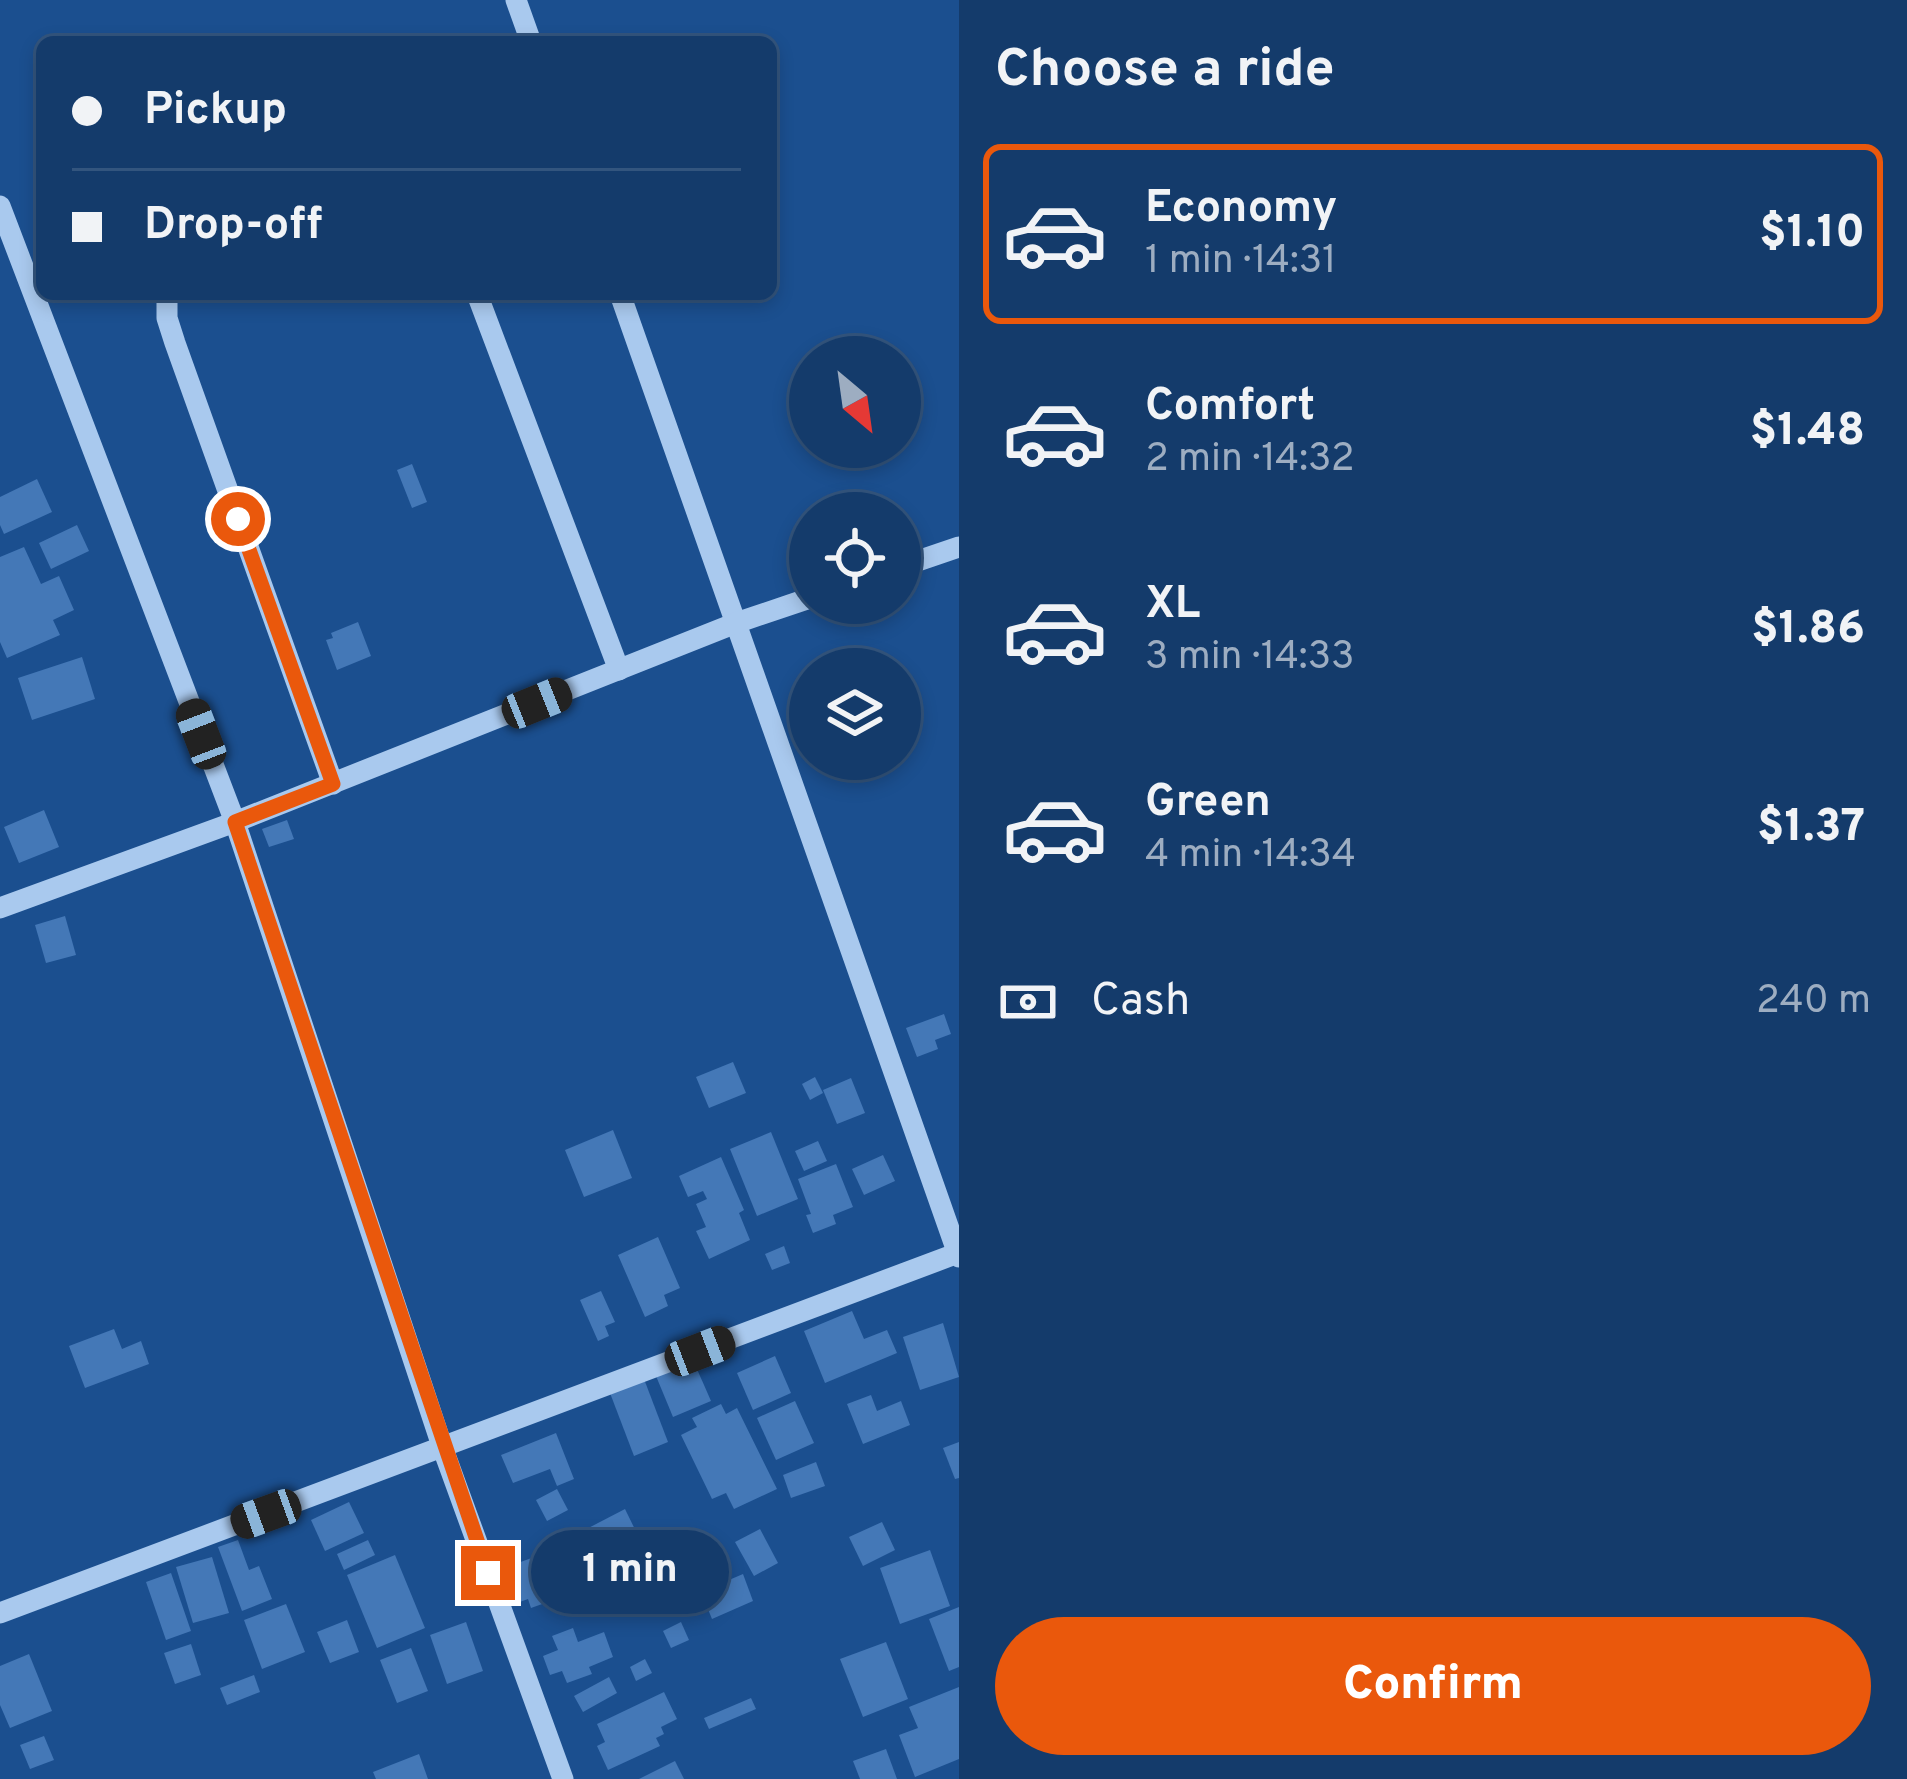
<!DOCTYPE html>
<html lang="en">
<head>
<meta charset="utf-8">
<style>
	:root { --surface:#143b6b; --page:#1d4271; --text:#f1f3f6; --muted:#9dadc1; --line:#33557e; --accent:#ea580c }
	body { margin:0; font-family:Overpass,sans-serif; background:var(--page); color:var(--text); height:100vh; display:flex; flex-direction:column; font-size:45px; white-space:nowrap }
	* { box-sizing:border-box; margin:0 }
	p { font-size:39px; color:var(--muted) }
	.icon { flex:none; width:66px; height:66px; fill:none; stroke:currentColor; stroke-width:2; stroke-linecap:round; stroke-linejoin:round }
	.map { position:relative; flex:1; overflow:hidden }
	.drawer { display:flex; flex-direction:column; background:var(--surface); width:948px }
	.drawer>* { flex:none }
	.guide { position:absolute; left:36px; top:36px; width:741px; height:264px; border-radius:18px; box-shadow:0 6px 18px #0003,0 0 0 3px var(--line); display:grid; align-content:center; height:264px; padding:0 36px; background:var(--surface) }
	.needle { width:78px; rotate:151deg }
	.tools { position:absolute; left:789px; top:336px; display:grid; gap:24px }
	.tools a { display:grid; place-items:center; width:132px; height:132px; border-radius:50%; background:var(--surface); box-shadow:0 6px 18px #0003,0 0 0 3px var(--line); font-size:60px }
	.end { position:absolute; width:54px; height:54px; margin:-27px; border:15px solid #ea580c; background:#fff; box-shadow:0 0 0 6px #fff }
	.from { border-radius:50% }
	.bubble { position:absolute; height:84px; border-radius:42px; background:var(--surface); box-shadow:0 6px 18px #0003,0 0 0 3px var(--line); font-size:39px; font-weight:800; line-height:84px; text-align:center }
	.car { position:absolute; width:36px; height:72px; margin:-36px -18px; border-radius:15px; box-shadow:0 0 9px 3px #0007; background:linear-gradient(#222 24%,#8ab4d8 0 40%,#222 0 76%,#8ab4d8 0 86%,#222 0) }
	.guide b { display:flex; align-items:center; gap:42px; height:114px; font-size:45px }
	.guide b+b { border-top:3px solid var(--line) }
	.guide i { width:30px; height:30px; background:var(--text) }
	ul { padding:0; list-style:none }
	li { display:flex; align-items:center; gap:36px; height:180px; margin:0 24px 18px; padding:0 12px; border:6px solid transparent; border-radius:18px }
	li div { flex:1 }
	li b { display:block; font-size:45px }
	li em { font-style:normal; font-weight:800 }
	li.on { border-color:var(--accent) }
	li>.icon { width:108px; height:108px; stroke-width:1.5 }
	h2 { padding:0 36px; font-size:54px; line-height:144px }
	.pay { display:flex; align-items:center; gap:30px; height:132px; padding:0 36px; font-size:45px }
	.pay p { margin-inline-start:auto }
	.cta { display:flex; gap:24px; margin-top:auto; padding:24px 36px }
	.cta a { flex:1; height:138px; border-radius:72px; background:var(--accent); color:#fff; font-size:48px; font-weight:800; line-height:138px; text-align:center }
	main { display:flex; flex:1; min-height:0 }
	.map>svg:first-child { display:block }
</style>
</head>
<body>
<main>
<div class="map">
<svg width="959" height="1779" viewBox="0 0 959 1779">
	<rect width="100%" height="100%" fill="#1b4f8f"/>
	<g fill="#4478b7">
		<polygon points="412,464 427,502 412,508 397,470"/>
		<polygon points="37,479 52,512 4,534 0,525 0,497"/>
		<polygon points="77,525 89,551 51,569 39,543"/>
		<polygon points="24,547 41,584 59,576 74,610 53,620 60,635 7,658 0,642 0,557"/>
		<polygon points="358,622 371,656 337,670 326,640 333,638 331,633"/>
		<polygon points="82,657 95,699 32,720 18,678"/>
		<polygon points="44,810 59,847 19,863 4,827"/>
		<polygon points="287,820 294,839 269,847 262,829"/>
		<polygon points="65,916 76,955 46,963 35,925"/>
		<polygon points="944,1014 951,1034 935,1040 938,1049 917,1057 906,1028"/>
		<polygon points="733,1062 746,1093 709,1108 696,1077"/>
		<polygon points="815,1077 823,1093 810,1100 802,1084"/>
		<polygon points="851,1078 865,1113 837,1124 823,1090"/>
		<polygon points="613,1130 632,1178 584,1197 565,1150"/>
		<polygon points="771,1132 798,1199 757,1216 730,1149"/>
		<polygon points="818,1141 827,1161 804,1171 795,1151"/>
		<polygon points="883,1155 895,1181 864,1195 852,1169"/>
		<polygon points="721,1157 744,1210 739,1213 750,1240 709,1259 696,1231 706,1227 696,1204 707,1199 703,1191 688,1197 679,1176"/>
		<polygon points="836,1164 853,1207 833,1215 836,1224 813,1233 806,1215 811,1214 798,1179"/>
		<polygon points="658,1237 680,1288 664,1295 668,1306 645,1317 618,1255"/>
		<polygon points="784,1246 790,1263 772,1270 765,1254"/>
		<polygon points="601,1291 615,1322 605,1326 609,1336 598,1341 580,1300"/>
		<polygon points="852,1311 864,1339 887,1330 897,1353 825,1383 804,1331"/>
		<polygon points="943,1323 959,1377 920,1390 903,1337"/>
		<polygon points="114,1329 122,1349 141,1341 149,1364 85,1388 69,1346"/>
		<polygon points="775,1356 791,1393 753,1410 737,1373"/>
		<polygon points="693,1360 711,1401 673,1417 656,1376"/>
		<polygon points="644,1379 668,1442 634,1456 610,1393"/>
		<polygon points="871,1395 877,1411 901,1401 910,1425 863,1444 847,1404"/>
		<polygon points="795,1401 814,1443 776,1460 757,1418"/>
		<polygon points="721,1404 726,1414 737,1408 777,1489 734,1509 726,1493 712,1499 681,1435 697,1427 692,1418"/>
		<polygon points="556,1433 574,1479 557,1486 550,1469 513,1483 501,1455"/>
		<polygon points="959,1442 959,1478 955,1479 943,1448"/>
		<polygon points="816,1462 825,1486 791,1498 783,1475"/>
		<polygon points="557,1489 568,1510 547,1521 536,1500"/>
		<polygon points="349,1502 364,1533 325,1551 311,1520"/>
		<polygon points="625,1509 647,1554 595,1581 573,1536"/>
		<polygon points="882,1522 895,1550 863,1566 849,1537"/>
		<polygon points="760,1529 778,1563 754,1576 735,1542"/>
		<polygon points="238,1540 249,1570 259,1566 272,1599 242,1611 218,1547"/>
		<polygon points="368,1540 375,1555 344,1570 337,1554"/>
		<polygon points="565,1546 570,1559 576,1557 587,1588 531,1608 528,1599 517,1603 504,1568"/>
		<polygon points="930,1550 950,1606 900,1624 880,1568"/>
		<polygon points="395,1555 425,1628 377,1648 347,1575"/>
		<polygon points="212,1557 229,1613 193,1623 176,1567"/>
		<polygon points="643,1570 650,1588 634,1594 627,1576"/>
		<polygon points="171,1573 191,1631 166,1640 146,1582"/>
		<polygon points="743,1574 753,1601 712,1619 701,1592"/>
		<polygon points="286,1604 305,1652 262,1669 244,1620"/>
		<polygon points="959,1607 959,1667 949,1671 929,1619"/>
		<polygon points="347,1620 359,1652 330,1663 317,1632"/>
		<polygon points="466,1622 483,1671 447,1684 430,1635"/>
		<polygon points="681,1622 689,1640 671,1648 663,1631"/>
		<polygon points="573,1628 578,1642 604,1632 613,1657 589,1667 592,1674 567,1683 562,1671 550,1675 543,1656 558,1650 552,1636"/>
		<polygon points="886,1642 908,1699 863,1717 840,1659"/>
		<polygon points="191,1644 201,1675 175,1684 164,1653"/>
		<polygon points="411,1648 428,1691 397,1703 380,1660"/>
		<polygon points="29,1654 52,1711 10,1728 0,1705 0,1666"/>
		<polygon points="645,1659 652,1673 636,1681 630,1667"/>
		<polygon points="254,1675 260,1692 227,1705 220,1688"/>
		<polygon points="609,1677 617,1693 583,1712 574,1696"/>
		<polygon points="959,1687 959,1759 915,1777 899,1735 918,1728 909,1707"/>
		<polygon points="664,1692 677,1719 661,1727 664,1734 656,1738 660,1746 608,1770 597,1746 605,1742 597,1724"/>
		<polygon points="751,1698 756,1709 709,1729 704,1718"/>
		<polygon points="44,1736 54,1760 30,1769 20,1745"/>
		<polygon points="886,1749 897,1779 860,1779 853,1761"/>
		<polygon points="419,1754 428,1779 376,1779 373,1772"/>
		<polygon points="675,1761 684,1779 639,1779"/>
	</g>
	<g fill="none" stroke-linecap="round" stroke-linejoin="round">
		<g stroke="#a9c9ee" stroke-width="21">
			<polyline points="516,0 531,42"/>
			<polyline points="0,206 235,822 443,1449 563,1779"/>
			<polyline points="167,294 167,318 175,343 333,784"/>
			<polyline points="477,294 619,670"/>
			<polyline points="620,294 959,1257"/>
			<polyline points="900,567 959,547"/>
			<polyline points="0,908 235,822 736,623 810,598"/>
			<polyline points="0,1613 958,1253"/>
		</g>
	</g>
	<g fill="none" stroke-linecap="round" stroke-linejoin="round">
		<polyline stroke="#ea580c" stroke-width="15" points="238,519 333,784 235,822 488,1573"/>
	</g>
</svg>
<div class="tools">
<a><svg class="needle" viewBox="-14 -14 28 28"><path d="M0-13l5 13h-10z" fill="#e53935"/><path d="M0 13l5-13h-10z" fill="#9dadc1"/></svg></a>
<a><svg class="icon" aria-label="locate" viewBox="0 0 24 24"><circle cx="12" cy="12" r="6"/><path d="M12 2v4M12 18v4M2 12h4M18 12h4"/></svg></a>
<a><svg class="icon" aria-label="layers" viewBox="0 0 24 24"><path d="M12 4l9 5-9 5-9-5zM3 14l9 5 9-5"/></svg></a>
</div>
<i class="end from" style="left:238px;top:519px"></i>
<i class="end" style="left:488px;top:1573px"></i>
<div class="bubble" style="left:531px;top:1530px;width:198px">1 min</div>
<i class="car" style="left:537px;top:703px;rotate:68deg"></i>
<i class="car" style="left:201px;top:734px;rotate:339deg"></i>
<i class="car" style="left:700px;top:1351px;rotate:69deg"></i>
<i class="car" style="left:266px;top:1514px;rotate:250deg"></i>
<div class="guide">
<b><i class="from"></i>Pickup</b>
<b><i></i>Drop-off</b>
</div>
</div>
<section class="drawer">
<h2>Choose a ride</h2>
<ul>
<li class="on"><svg class="icon" aria-label="car" viewBox="0 0 24 24"><path d="M5 17H2v-5l4-1 3-4h7l3 4 3 1v5h-3M9 17h6M6 11h13"/><circle cx="7" cy="17" r="2"/><circle cx="17" cy="17" r="2"/></svg><div><b>Economy</b><p>1 min · 14:31</p></div><em>$1.10</em></li>
<li><svg class="icon" aria-label="car" viewBox="0 0 24 24"><path d="M5 17H2v-5l4-1 3-4h7l3 4 3 1v5h-3M9 17h6M6 11h13"/><circle cx="7" cy="17" r="2"/><circle cx="17" cy="17" r="2"/></svg><div><b>Comfort</b><p>2 min · 14:32</p></div><em>$1.48</em></li>
<li><svg class="icon" aria-label="car" viewBox="0 0 24 24"><path d="M5 17H2v-5l4-1 3-4h7l3 4 3 1v5h-3M9 17h6M6 11h13"/><circle cx="7" cy="17" r="2"/><circle cx="17" cy="17" r="2"/></svg><div><b>XL</b><p>3 min · 14:33</p></div><em>$1.86</em></li>
<li><svg class="icon" aria-label="car" viewBox="0 0 24 24"><path d="M5 17H2v-5l4-1 3-4h7l3 4 3 1v5h-3M9 17h6M6 11h13"/><circle cx="7" cy="17" r="2"/><circle cx="17" cy="17" r="2"/></svg><div><b>Green</b><p>4 min · 14:34</p></div><em>$1.37</em></li>
</ul>
<div class="pay"><svg class="icon" aria-label="cash" viewBox="0 0 24 24"><path d="M3 7h18v10H3z"/><circle cx="12" cy="12" r="2"/></svg>Cash<p>240 m</p></div>
<div class="cta"><a>Confirm</a></div>
</section>
</main>
</body>
</html>
